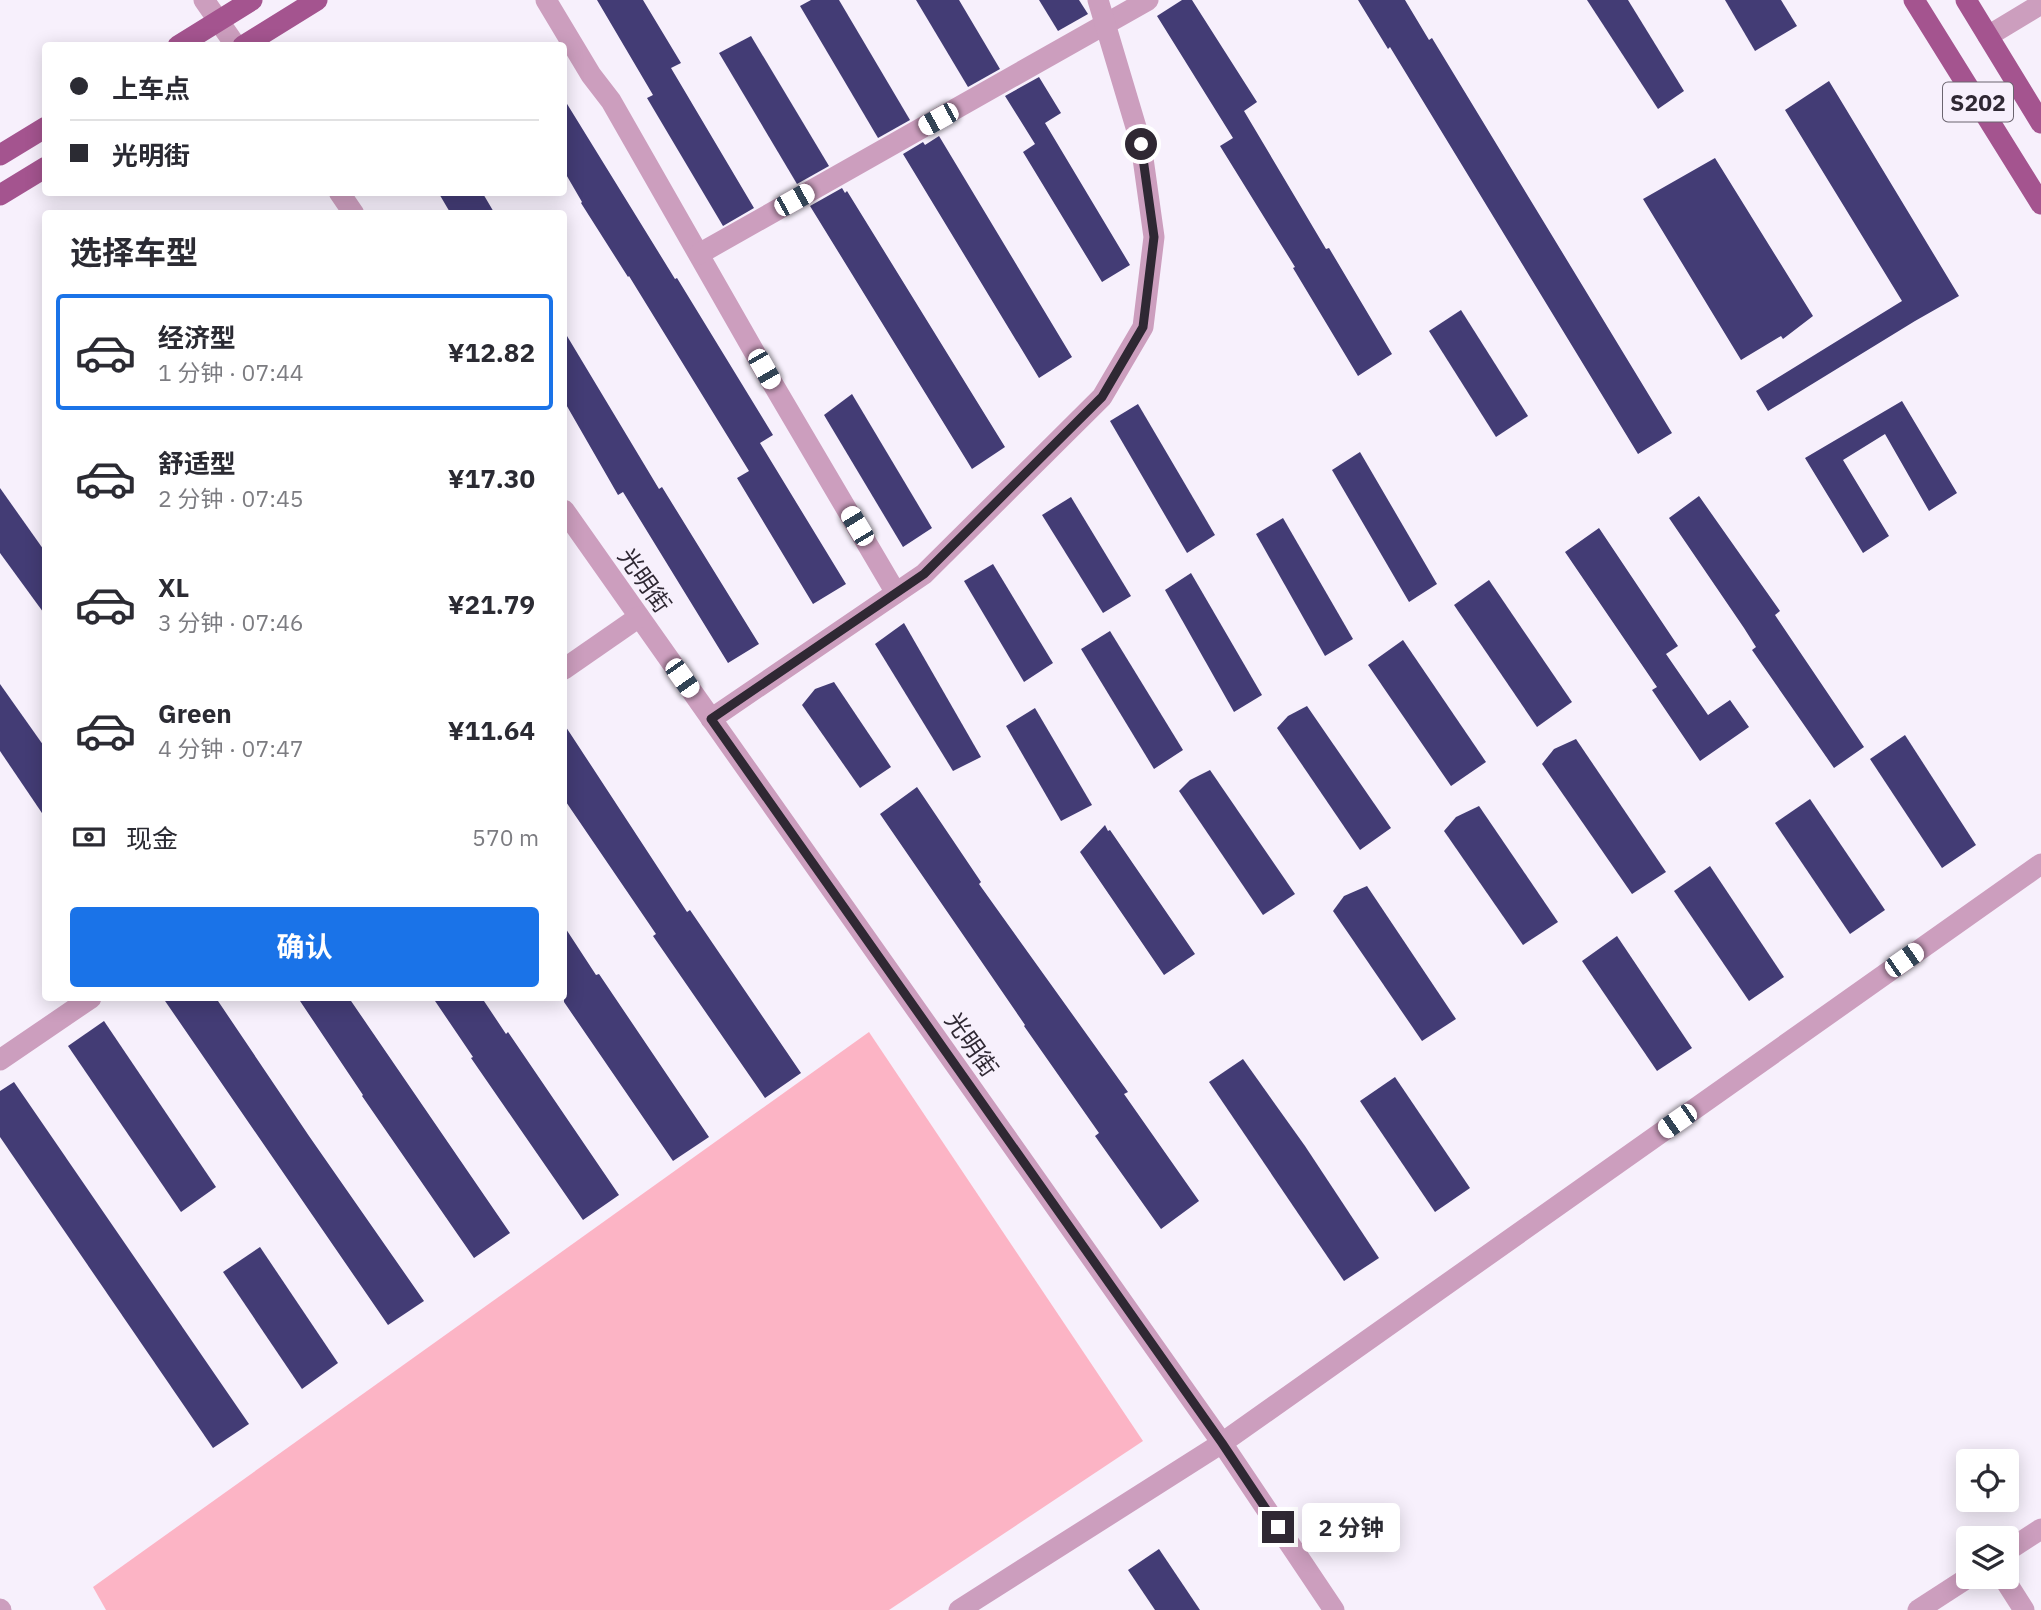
<!DOCTYPE html>
<html lang="zh">
<head>
<meta charset="utf-8">
<style>
	:root { --surface:#fff; --page:#f7f7f7; --text:#2b2b33; --muted:#7c7c81; --line:#e1e1e2; --accent:#1a73e8 }
	body { margin:0; font-family:"IBM Plex Sans","Noto Sans SC",sans-serif; background:var(--page); color:var(--text); height:100vh; display:flex; flex-direction:column; font-size:26px; white-space:nowrap }
	* { box-sizing:border-box; margin:0 }
	p { font-size:23px; color:var(--muted) }
	.icon { flex:none; width:38px; height:38px; fill:none; stroke:currentColor; stroke-width:2; stroke-linecap:round; stroke-linejoin:round }
	.map { position:relative; flex:1; overflow:hidden }
	.side { position:absolute; left:42px; top:210px; width:525px; height:791px; display:flex; flex-direction:column; background:var(--surface); border-radius:7px; box-shadow:0 4px 18px #0003 }
	.side>* { flex:none }
	.banner { position:absolute; left:42px; top:42px; width:525px; height:154px; border-radius:7px; box-shadow:0 4px 18px #0003; display:grid; align-content:center; height:154px; padding:0 28px; background:var(--surface) }
	.buttons { position:absolute; left:1956px; top:1449px; display:grid; gap:14px }
	.buttons a { display:grid; place-items:center; width:63px; height:63px; border-radius:7px; background:var(--surface); box-shadow:0 4px 18px #0003; font-size:35px }
	.end { position:absolute; width:32px; height:32px; margin:-16px; border:9px solid #2f2833; background:#fff; box-shadow:0 0 0 4px #fff }
	.from { border-radius:50% }
	.bubble { position:absolute; height:49px; border-radius:7px; background:var(--surface); box-shadow:0 4px 18px #0003; font-size:23px; font-weight:700; line-height:49px; text-align:center }
	.car { position:absolute; width:21px; height:42px; margin:-21px -10px; border-radius:9px; box-shadow:0 0 5px 2px #0007; background:linear-gradient(#fff 24%,#345 0 40%,#fff 0 76%,#345 0 86%,#fff 0) }
	.banner b { display:flex; align-items:center; gap:24px; height:66px; font-size:26px }
	.banner b+b { border-top:2px solid var(--line) }
	.banner i { width:18px; height:18px; background:var(--text) }
	ul { padding:0; list-style:none }
	li { display:flex; align-items:center; gap:21px; height:116px; margin:0 14px 10px; padding:0 14px; border:4px solid transparent; border-radius:7px }
	li div { flex:1 }
	li b { display:block; font-size:26px }
	li em { font-style:normal; font-weight:700 }
	li.on { border-color:var(--accent) }
	li>.icon { width:63px; height:63px; stroke-width:1.5 }
	h2 { padding:0 28px; font-size:32px; line-height:84px }
	.pay { display:flex; align-items:center; gap:18px; height:77px; padding:0 28px; font-size:26px }
	.pay p { margin-inline-start:auto }
	.cta { display:flex; gap:14px; margin-top:auto; padding:14px 28px }
	.cta a { flex:1; height:80px; border-radius:7px; background:var(--accent); color:#fff; font-size:28px; font-weight:700; line-height:80px; text-align:center }
	.map>svg:first-child { display:block }
</style>
</head>
<body>
<div class="map">
<svg width="2041" height="1610" viewBox="0 0 2041 1610">
	<rect width="100%" height="100%" fill="#f7f0fc"/>
	<polygon fill="#fcb4c5" points="869,1032 1143,1441 889,1610 106,1610 93,1587"/>
	<g fill="#433c75">
		<polygon points="597,0 643,0 681,63 671,68 754,208 723,226 647,98 653,95"/>
		<polygon points="811,0 839,0 910,120 878,138 800,6"/>
		<polygon points="916,0 959,0 1000,69 968,87"/>
		<polygon points="1039,0 1079,0 1088,14 1058,31"/>
		<polygon points="1182,0 1192,0 1257,102 1244,111 1326,249 1329,248 1392,354 1358,376 1293,268 1295,267 1220,146 1233,138 1157,16"/>
		<polygon points="1358,0 1405,0 1429,40 1432,38 1672,433 1638,454 1390,47 1388,49"/>
		<polygon points="1587,0 1628,0 1684,91 1658,109"/>
		<polygon points="1725,0 1781,0 1797,26 1755,51"/>
		<polygon points="751,36 829,166 797,184 719,53"/>
		<polygon points="1039,77 1061,113 1045,123 1130,265 1102,282 1023,152 1035,144 1005,96"/>
		<polygon points="1829,81 1959,296 1915,321 1768,411 1756,391 1902,301 1785,110"/>
		<polygon points="564,99 675,279 677,278 773,435 760,443 846,584 813,604 737,478 749,471 629,276 628,277 581,203 582,202 564,171"/>
		<polygon points="939,136 1072,357 1039,378 903,154 923,142 925,145"/>
		<polygon points="1715,158 1813,316 1783,339 1781,336 1741,360 1643,199"/>
		<polygon points="842,188 845,193 847,191 1005,447 972,469 810,206"/>
		<polygon points="438,192 482,192 495,214 451,214"/>
		<polygon points="1461,310 1528,416 1496,437 1429,331"/>
		<polygon points="564,331 659,489 662,487 759,644 728,663 623,492 618,495 564,401"/>
		<polygon points="852,394 932,528 903,547 824,415"/>
		<polygon points="1902,401 1957,493 1929,511 1885,434 1843,460 1889,536 1863,553 1805,458"/>
		<polygon points="1138,404 1215,535 1187,553 1110,421"/>
		<polygon points="1360,452 1437,584 1409,602 1332,470"/>
		<polygon points="0,488 46,553 46,616 0,553"/>
		<polygon points="1699,496 1780,611 1775,615 1864,747 1834,768 1752,650 1756,647 1744,628 1669,518"/>
		<polygon points="1071,497 1131,596 1103,613 1042,515"/>
		<polygon points="1283,518 1353,639 1325,656 1256,534"/>
		<polygon points="1599,528 1678,646 1666,654 1708,715 1730,700 1749,727 1700,761 1652,690 1657,687 1565,552"/>
		<polygon points="993,564 1053,663 1024,682 964,581"/>
		<polygon points="1191,573 1262,695 1234,712 1165,590"/>
		<polygon points="1489,580 1572,702 1537,727 1454,605"/>
		<polygon points="904,623 981,757 953,771 875,644"/>
		<polygon points="1110,631 1183,750 1154,769 1081,649"/>
		<polygon points="1403,640 1486,762 1451,786 1368,665"/>
		<polygon points="834,682 891,767 860,788 802,705 815,689"/>
		<polygon points="0,684 46,749 46,819 0,751"/>
		<polygon points="1307,706 1391,828 1360,850 1277,728 1288,716"/>
		<polygon points="1035,708 1092,805 1061,821 1006,726"/>
		<polygon points="564,724 687,912 690,910 801,1073 765,1098 653,936 656,934 564,799"/>
		<polygon points="1905,735 1976,845 1942,868 1870,759"/>
		<polygon points="1576,739 1666,872 1632,894 1542,764 1554,749"/>
		<polygon points="1210,770 1295,894 1263,915 1179,791 1190,780"/>
		<polygon points="917,787 981,882 979,884 1128,1092 1124,1094 1199,1201 1161,1229 1095,1136 1099,1133 1024,1026 1025,1025 880,814"/>
		<polygon points="1810,799 1885,910 1850,934 1775,823"/>
		<polygon points="1479,806 1558,922 1523,945 1444,831 1456,817"/>
		<polygon points="1105,825 1108,831 1110,830 1195,954 1164,975 1080,852"/>
		<polygon points="1710,866 1784,977 1749,1001 1674,891"/>
		<polygon points="1367,886 1456,1019 1422,1041 1333,911 1344,896"/>
		<polygon points="564,926 596,975 599,974 709,1137 673,1161 564,1002"/>
		<polygon points="1617,936 1692,1048 1657,1071 1582,961"/>
		<polygon points="163,998 216,998 309,1136 424,1301 388,1325"/>
		<polygon points="298,998 349,998 510,1233 474,1258 362,1096 363,1095"/>
		<polygon points="433,998 482,998 506,1034 508,1032 619,1195 583,1220 471,1058 473,1057"/>
		<polygon points="104,1021 216,1187 181,1212 68,1046"/>
		<polygon points="1243,1059 1305,1146 1379,1258 1344,1281 1209,1082"/>
		<polygon points="1395,1077 1470,1188 1435,1212 1360,1101"/>
		<polygon points="14,1082 249,1424 213,1448 0,1137 0,1091"/>
		<polygon points="260,1247 338,1363 302,1389 223,1272"/>
		<polygon points="1159,1549 1200,1610 1155,1610 1128,1570"/>
	</g>
	<g fill="none" stroke-linecap="round" stroke-linejoin="round">
		<g stroke="#cc9ebe" stroke-width="21">
			<polyline points="204,0 236,46"/>
			<polyline points="546,0 591,75 611,101 764,369 896,593"/>
			<polyline points="1988,36 2041,4"/>
			<polyline points="339,192 354,214"/>
			<polyline points="699,254 1148,0"/>
			<polyline points="564,510 1222,1443 1334,1610"/>
			<polyline points="564,669 639,617"/>
			<polyline points="711,719 924,574 1102,397 1143,327 1154,237 1141,144 1098,0"/>
			<polyline points="0,1060 91,998"/>
			<polyline points="2007,1551 2041,1529"/>
			<polyline points="2003,1577 2024,1610"/>
			<polyline points="0,1609 1,1610"/>
			<polyline points="959,1610 1222,1443 2041,864"/>
			<polyline points="1918,1610 1969,1577"/>
		</g>
		<g stroke="#a4548f" stroke-width="21">
			<polyline points="1914,0 2041,204"/>
			<polyline points="1966,0 2041,123"/>
			<polyline points="178,46 252,0"/>
			<polyline points="243,46 317,0"/>
			<polyline points="0,155 46,127"/>
			<polyline points="0,195 46,167"/>
		</g>
	</g>
	<g fill="none" stroke-linecap="round" stroke-linejoin="round">
		<polyline stroke="#2f2833" stroke-width="9" points="1141,144 1154,237 1143,327 1102,397 924,574 711,719 1222,1443 1278,1527"/>
	</g>
	<g text-anchor="middle" dominant-baseline="central" stroke-width="7" stroke-linejoin="round" paint-order="stroke">
		<rect fill="#f7f0fc" stroke="#6b646f" stroke-width="2" x="1943" y="82.5" width="70" height="39" rx="5"/>
		<g font-size="23" font-weight="bold" fill="#2f2833">
			<text x="1978" y="102">S202</text>
		</g>
		<g font-size="24" fill="#2f2833" stroke="#f7f0fc">
			<text transform="translate(645 580) rotate(55)">光明街</text>
			<text transform="translate(972 1044) rotate(55)">光明街</text>
		</g>
	</g>
</svg>
<div class="buttons">
<a><svg class="icon" aria-label="locate" viewBox="0 0 24 24"><circle cx="12" cy="12" r="6"/><path d="M12 2v4M12 18v4M2 12h4M18 12h4"/></svg></a>
<a><svg class="icon" aria-label="layers" viewBox="0 0 24 24"><path d="M12 4l9 5-9 5-9-5zM3 14l9 5 9-5"/></svg></a>
</div>
<i class="end from" style="left:1141px;top:144px"></i>
<i class="end" style="left:1278px;top:1527px"></i>
<div class="bubble" style="left:1302px;top:1503px;width:98px">2 分钟</div>
<i class="car" style="left:938px;top:119px;rotate:241deg"></i>
<i class="car" style="left:794px;top:200px;rotate:61deg"></i>
<i class="car" style="left:764px;top:369px;rotate:150deg"></i>
<i class="car" style="left:857px;top:526px;rotate:329deg"></i>
<i class="car" style="left:682px;top:678px;rotate:145deg"></i>
<i class="car" style="left:1904px;top:960px;rotate:55deg"></i>
<i class="car" style="left:1677px;top:1121px;rotate:235deg"></i>
<div class="banner">
<b><i class="from"></i>上车点</b>
<b><i></i>光明街</b>
</div>
<section class="side">
<h2>选择车型</h2>
<ul>
<li class="on"><svg class="icon" aria-label="car" viewBox="0 0 24 24"><path d="M5 17H2v-5l4-1 3-4h7l3 4 3 1v5h-3M9 17h6M6 11h13"/><circle cx="7" cy="17" r="2"/><circle cx="17" cy="17" r="2"/></svg><div><b>经济型</b><p>1 分钟 · 07:44</p></div><em>¥12.82</em></li>
<li><svg class="icon" aria-label="car" viewBox="0 0 24 24"><path d="M5 17H2v-5l4-1 3-4h7l3 4 3 1v5h-3M9 17h6M6 11h13"/><circle cx="7" cy="17" r="2"/><circle cx="17" cy="17" r="2"/></svg><div><b>舒适型</b><p>2 分钟 · 07:45</p></div><em>¥17.30</em></li>
<li><svg class="icon" aria-label="car" viewBox="0 0 24 24"><path d="M5 17H2v-5l4-1 3-4h7l3 4 3 1v5h-3M9 17h6M6 11h13"/><circle cx="7" cy="17" r="2"/><circle cx="17" cy="17" r="2"/></svg><div><b>XL</b><p>3 分钟 · 07:46</p></div><em>¥21.79</em></li>
<li><svg class="icon" aria-label="car" viewBox="0 0 24 24"><path d="M5 17H2v-5l4-1 3-4h7l3 4 3 1v5h-3M9 17h6M6 11h13"/><circle cx="7" cy="17" r="2"/><circle cx="17" cy="17" r="2"/></svg><div><b>Green</b><p>4 分钟 · 07:47</p></div><em>¥11.64</em></li>
</ul>
<div class="pay"><svg class="icon" aria-label="cash" viewBox="0 0 24 24"><path d="M3 7h18v10H3z"/><circle cx="12" cy="12" r="2"/></svg>现金<p>570 m</p></div>
<div class="cta"><a>确认</a></div>
</section>
</div>
</body>
</html>
